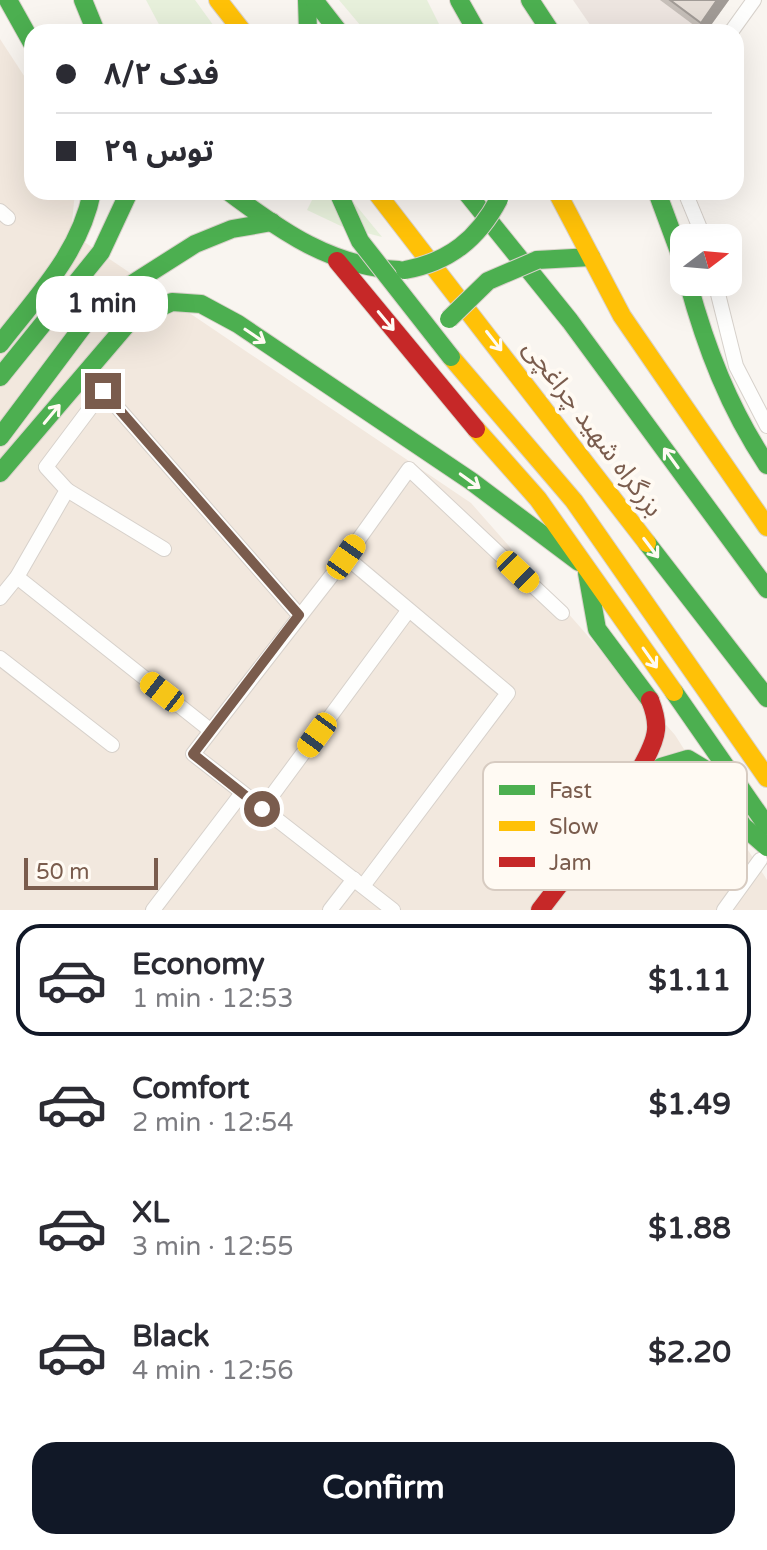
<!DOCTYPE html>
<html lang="en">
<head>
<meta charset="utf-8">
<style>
	:root { --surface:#fff; --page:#f7f7f7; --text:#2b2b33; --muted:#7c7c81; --line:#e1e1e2; --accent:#111827 }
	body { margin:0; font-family:"Varela Round","Noto Sans Arabic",sans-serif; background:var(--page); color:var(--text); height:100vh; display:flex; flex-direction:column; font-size:30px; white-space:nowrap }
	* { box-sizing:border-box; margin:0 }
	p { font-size:26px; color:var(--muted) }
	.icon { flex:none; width:44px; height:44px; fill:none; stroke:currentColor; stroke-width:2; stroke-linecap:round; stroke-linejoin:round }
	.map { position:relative; height:910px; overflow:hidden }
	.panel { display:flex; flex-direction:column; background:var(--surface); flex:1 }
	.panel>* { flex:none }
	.hud { position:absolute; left:24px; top:24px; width:720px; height:176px; border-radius:24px; box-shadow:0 8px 32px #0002; display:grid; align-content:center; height:176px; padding:0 32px; background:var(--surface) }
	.needle { width:52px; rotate:74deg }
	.buttons { position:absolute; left:670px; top:224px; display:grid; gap:16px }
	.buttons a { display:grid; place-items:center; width:72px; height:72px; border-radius:16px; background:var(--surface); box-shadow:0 8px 32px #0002; font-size:40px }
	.scale { position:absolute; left:24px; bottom:20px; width:134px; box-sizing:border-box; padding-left:8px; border:4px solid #7a5c4d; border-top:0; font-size:22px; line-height:28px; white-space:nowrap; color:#7a5c4d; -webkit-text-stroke:6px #fffaf3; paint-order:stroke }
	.end { position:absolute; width:36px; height:36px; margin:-18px; border:10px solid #7a5c4d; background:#fff; box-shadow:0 0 0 4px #fff }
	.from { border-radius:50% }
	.bubble { position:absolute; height:56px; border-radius:24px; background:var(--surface); box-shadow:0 8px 32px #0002; font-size:26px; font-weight:700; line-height:56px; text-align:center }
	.car { position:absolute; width:24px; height:48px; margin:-24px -12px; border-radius:10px; box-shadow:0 0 6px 2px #0007; background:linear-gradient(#f5c518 24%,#345 0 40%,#f5c518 0 76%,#345 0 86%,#f5c518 0) }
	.hud b { display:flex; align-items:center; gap:28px; height:76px; font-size:30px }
	.hud b+b { border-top:2px solid var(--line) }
	.hud i { width:20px; height:20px; background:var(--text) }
	ul { padding:14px 0 0; list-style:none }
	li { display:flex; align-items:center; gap:24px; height:112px; margin:0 16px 12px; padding:0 16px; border:4px solid transparent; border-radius:24px }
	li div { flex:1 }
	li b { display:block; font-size:30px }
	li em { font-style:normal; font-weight:700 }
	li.on { border-color:var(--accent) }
	li>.icon { width:72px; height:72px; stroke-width:1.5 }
	.primary-button { display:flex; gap:16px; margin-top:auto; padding:16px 32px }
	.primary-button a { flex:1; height:92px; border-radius:24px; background:var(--accent); color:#fff; font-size:32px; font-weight:700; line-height:92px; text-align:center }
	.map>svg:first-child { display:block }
</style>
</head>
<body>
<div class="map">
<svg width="767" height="910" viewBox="0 0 767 910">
	<rect width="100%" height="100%" fill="#f9f5f0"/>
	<polygon fill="#f2e8de" points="0,39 32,88 32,192 75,192 71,233 471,503 675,735 767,880 767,910 0,910"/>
	<polygon fill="#ede5e0" points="573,0 729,0 706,32 595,32"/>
	<g fill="#e7f0db">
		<polygon points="146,0 195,0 216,29 163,32"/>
		<polygon points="339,0 427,0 443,32 366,32"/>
		<polygon points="316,192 345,192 382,237 343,227 307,210"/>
	</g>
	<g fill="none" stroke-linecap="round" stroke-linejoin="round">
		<defs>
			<g id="street">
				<polyline points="731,32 754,0"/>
				<polyline points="685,192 704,238"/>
				<polyline points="0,211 8,218"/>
				<polyline points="715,282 736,366 767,426"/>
				<polyline points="67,490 164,549"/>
				<polyline points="346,557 508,693 363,886"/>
				<polyline points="17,577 210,730"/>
				<polyline points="0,598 17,577 67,490 46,467 103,391 299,615"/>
				<polyline points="0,658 112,745"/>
				<polyline points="262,809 408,611"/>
				<polyline points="153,910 242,793"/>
				<polyline points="330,910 354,879"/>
				<polyline points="393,910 193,754 346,557 409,469 562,613"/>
				<polyline points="724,910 760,860"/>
			</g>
			<g id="fast">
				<polyline points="8,0 32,43"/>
				<polyline points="83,0 96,32"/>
				<polyline points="307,0 308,32"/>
				<polyline points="314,0 339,32"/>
				<polyline points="459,0 477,32"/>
				<polyline points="530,0 551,32"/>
				<path d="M 229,192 C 281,231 332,267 399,270"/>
				<polyline points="466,192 570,321 767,589"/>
				<polyline points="657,192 684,265"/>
				<polyline points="537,260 591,257"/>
				<path d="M 688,282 C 706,348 729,408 767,465"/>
				<path d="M 0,344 C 37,296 80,253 92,192"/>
				<polyline points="0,377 101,252 129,192"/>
				<polyline points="0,437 99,305 195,244 232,229 272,222"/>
				<polyline points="0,473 130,321 172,302 201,304 238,324 471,481 579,562"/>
				<polyline points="647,543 767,698"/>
				<polyline points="587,573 597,629 650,700"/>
				<polyline points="674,692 767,826"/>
				<polyline points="624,807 661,767 688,759 708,771 743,826 767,847"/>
			</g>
			<g id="slow">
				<polyline points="218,0 243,32"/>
				<polyline points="376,192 647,543"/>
				<polyline points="557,192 622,316 767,527"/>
				<polyline points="451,357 574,501 767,778"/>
				<polyline points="476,429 538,499 674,692"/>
			</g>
			<g id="jam">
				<polyline points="337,261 476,429"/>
				<path d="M 540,910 C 565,877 653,767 656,730 C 657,719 654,710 650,700"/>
			</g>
		</defs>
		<use href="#street" stroke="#d7d1cb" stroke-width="16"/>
		<use href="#fast" stroke="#d9d2cb" stroke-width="20"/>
		<use href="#slow" stroke="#d9d2cb" stroke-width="20"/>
		<use href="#jam" stroke="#d9d2cb" stroke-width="20"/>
		<use href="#street" stroke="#fefefd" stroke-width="14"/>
		<use href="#fast" stroke="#4caf50" stroke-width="18"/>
		<use href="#slow" stroke="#ffc107" stroke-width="18"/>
		<use href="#jam" stroke="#c62828" stroke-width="18"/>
		<defs>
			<g id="fast-bridge">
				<polyline points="338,192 360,241 451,357"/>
				<path d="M 405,270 C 449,262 478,239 499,199"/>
				<polyline points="449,319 488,281 537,260"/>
			</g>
		</defs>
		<use href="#fast-bridge" stroke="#dad1cc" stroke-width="20" stroke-linecap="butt"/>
		<use href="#fast-bridge" stroke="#4caf50" stroke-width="18"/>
	</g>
	<polygon fill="#c6bfb9" points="660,0 729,0 706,32 703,32"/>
	<polygon fill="#a19b96" points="717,0 729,0 706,32 704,32 701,23"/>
	<polygon fill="#e6ded7" stroke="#a19b96" stroke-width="2" points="670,0 717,0 701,23"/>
	<defs><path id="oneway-shaft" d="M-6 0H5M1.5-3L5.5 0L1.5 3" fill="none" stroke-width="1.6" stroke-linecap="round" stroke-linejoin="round" transform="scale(2)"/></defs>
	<g stroke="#fffaf3">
		<use href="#oneway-shaft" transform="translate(386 321) rotate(50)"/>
		<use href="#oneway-shaft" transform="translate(255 336) rotate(34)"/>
		<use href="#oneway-shaft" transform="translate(494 341) rotate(52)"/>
		<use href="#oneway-shaft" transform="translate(52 414) rotate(-50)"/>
		<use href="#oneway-shaft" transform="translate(671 458) rotate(-126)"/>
		<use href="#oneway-shaft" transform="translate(470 481) rotate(36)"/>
		<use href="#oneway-shaft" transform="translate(651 548) rotate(53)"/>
		<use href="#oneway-shaft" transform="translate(650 658) rotate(55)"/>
	</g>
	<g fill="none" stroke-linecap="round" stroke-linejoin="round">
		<polyline stroke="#7a5c4d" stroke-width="10" points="103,391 299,615 193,754 262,809"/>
	</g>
	<g text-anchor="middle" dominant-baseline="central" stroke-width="8" stroke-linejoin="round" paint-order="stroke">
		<g font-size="26" fill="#7a5c4d" stroke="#fffaf3">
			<text transform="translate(593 428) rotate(53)">بزرگراه شهید چراغچی</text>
		</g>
	</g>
	<rect x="483" y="762" width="264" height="128" rx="12" fill="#fffaf3" stroke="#d7cbc1" stroke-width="2"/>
	<rect x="499" y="785" width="36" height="10" fill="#4caf50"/>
	<rect x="499" y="821" width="36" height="10" fill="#ffc107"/>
	<rect x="499" y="857" width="36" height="10" fill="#c62828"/>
	<g font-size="22" fill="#7a5c4d">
		<text x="549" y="798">Fast</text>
		<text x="549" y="834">Slow</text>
		<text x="549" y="870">Jam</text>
	</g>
</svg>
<div class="buttons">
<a><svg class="needle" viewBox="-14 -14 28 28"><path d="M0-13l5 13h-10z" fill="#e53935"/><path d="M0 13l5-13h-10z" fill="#7c7c81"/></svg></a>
</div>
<div class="scale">50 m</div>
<i class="end from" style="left:262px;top:809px"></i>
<i class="end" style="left:103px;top:391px"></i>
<div class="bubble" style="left:36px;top:276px;width:132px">1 min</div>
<i class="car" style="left:346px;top:557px;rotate:35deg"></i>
<i class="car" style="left:518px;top:572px;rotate:134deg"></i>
<i class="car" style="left:162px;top:692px;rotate:308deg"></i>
<i class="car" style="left:317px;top:735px;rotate:216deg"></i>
<div class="hud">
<b><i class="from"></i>فدک ۸/۲</b>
<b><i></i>توس ۲۹</b>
</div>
</div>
<section class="panel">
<ul>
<li class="on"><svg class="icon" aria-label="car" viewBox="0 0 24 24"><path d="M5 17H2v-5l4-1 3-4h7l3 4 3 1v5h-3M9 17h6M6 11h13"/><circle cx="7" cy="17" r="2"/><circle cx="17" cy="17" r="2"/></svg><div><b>Economy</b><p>1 min · 12:53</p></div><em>$1.11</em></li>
<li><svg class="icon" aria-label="car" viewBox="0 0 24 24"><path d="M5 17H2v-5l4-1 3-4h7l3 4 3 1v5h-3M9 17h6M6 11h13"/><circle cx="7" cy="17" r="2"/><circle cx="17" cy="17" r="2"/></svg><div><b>Comfort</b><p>2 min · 12:54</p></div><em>$1.49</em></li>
<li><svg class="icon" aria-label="car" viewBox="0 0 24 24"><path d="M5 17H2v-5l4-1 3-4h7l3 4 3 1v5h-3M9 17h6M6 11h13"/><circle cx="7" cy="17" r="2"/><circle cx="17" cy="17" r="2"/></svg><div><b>XL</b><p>3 min · 12:55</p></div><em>$1.88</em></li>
<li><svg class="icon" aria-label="car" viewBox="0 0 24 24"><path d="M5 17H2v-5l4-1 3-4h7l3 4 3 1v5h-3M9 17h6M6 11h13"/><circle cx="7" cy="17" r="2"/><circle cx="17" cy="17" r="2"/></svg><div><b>Black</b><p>4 min · 12:56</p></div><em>$2.20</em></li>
</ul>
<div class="primary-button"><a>Confirm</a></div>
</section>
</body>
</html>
